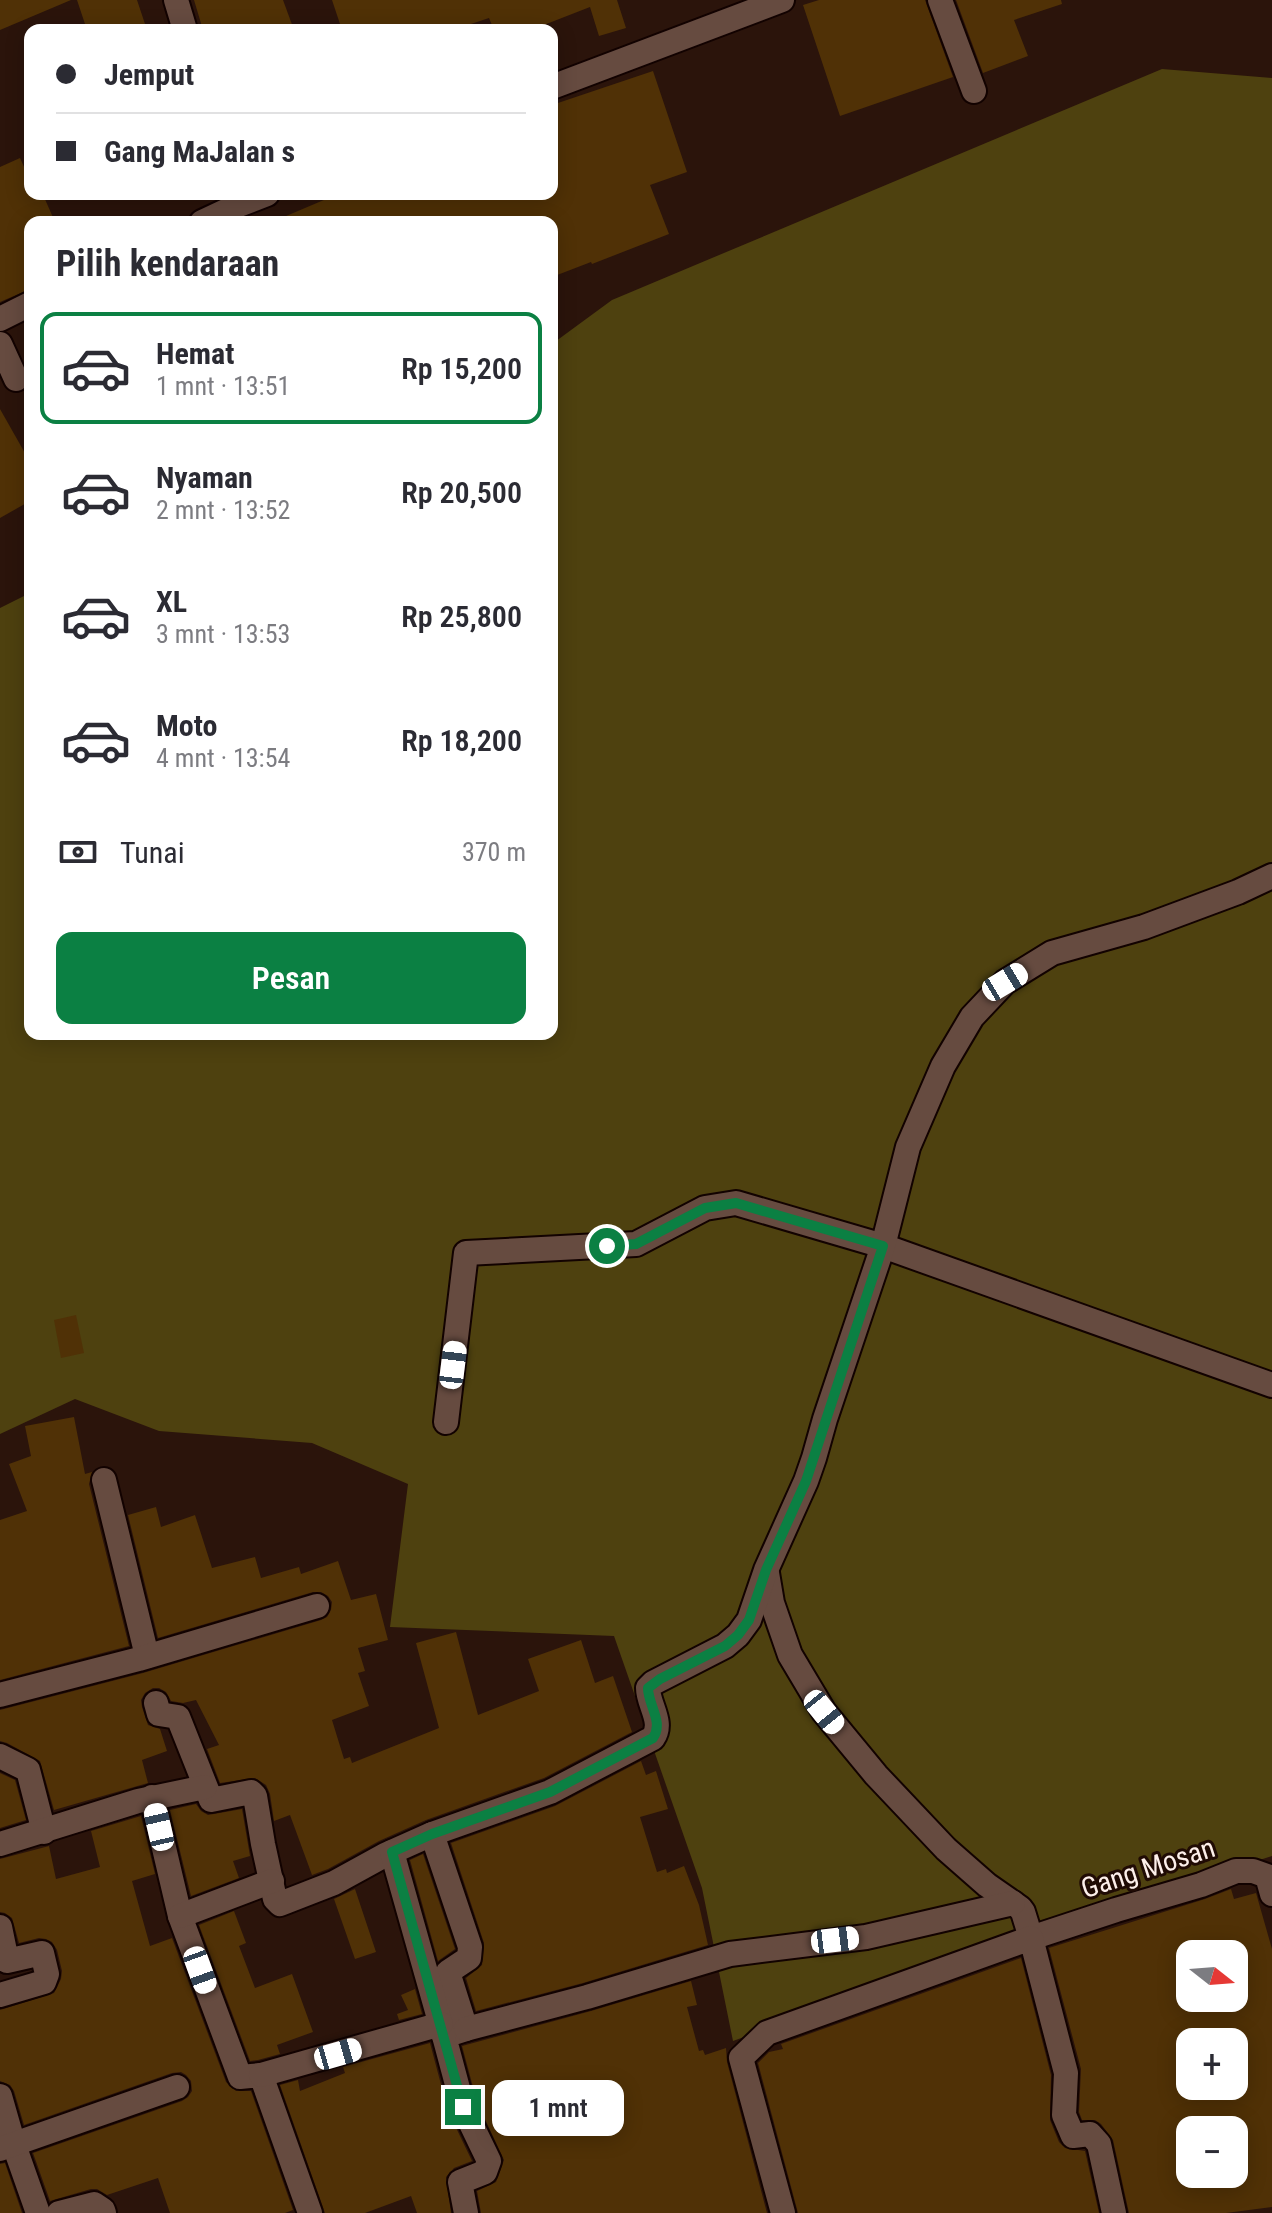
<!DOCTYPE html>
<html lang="id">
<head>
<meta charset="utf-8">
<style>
	:root { --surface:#fff; --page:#f2f2f3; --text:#2b2b33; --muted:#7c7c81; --line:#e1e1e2; --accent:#0b8043 }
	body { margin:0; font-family:"Roboto Condensed",sans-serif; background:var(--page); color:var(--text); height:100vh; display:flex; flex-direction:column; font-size:30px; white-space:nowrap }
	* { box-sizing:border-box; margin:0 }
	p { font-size:26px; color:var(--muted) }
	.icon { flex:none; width:44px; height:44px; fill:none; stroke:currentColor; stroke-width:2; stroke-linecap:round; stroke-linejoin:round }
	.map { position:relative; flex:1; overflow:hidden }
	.side { position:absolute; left:24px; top:216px; width:534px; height:824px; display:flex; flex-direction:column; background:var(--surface); border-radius:16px; box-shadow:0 4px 20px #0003 }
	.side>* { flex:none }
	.hud { position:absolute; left:24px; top:24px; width:534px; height:176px; border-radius:16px; box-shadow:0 4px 20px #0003; display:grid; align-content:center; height:176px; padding:0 32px; background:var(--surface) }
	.needle { width:52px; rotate:107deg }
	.tools { position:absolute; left:1176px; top:1940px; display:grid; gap:16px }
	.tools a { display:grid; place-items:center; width:72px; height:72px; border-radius:16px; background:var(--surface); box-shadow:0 4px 20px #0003; font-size:40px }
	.end { position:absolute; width:36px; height:36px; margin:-18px; border:10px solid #0b8043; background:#fff; box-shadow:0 0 0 4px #fff }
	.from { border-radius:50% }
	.bubble { position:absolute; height:56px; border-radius:16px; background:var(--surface); box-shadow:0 4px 20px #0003; font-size:26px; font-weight:600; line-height:56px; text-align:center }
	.car { position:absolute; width:24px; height:48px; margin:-24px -12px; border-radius:10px; box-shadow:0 0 6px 2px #0007; background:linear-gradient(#fff 24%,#345 0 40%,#fff 0 76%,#345 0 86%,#fff 0) }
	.hud b { display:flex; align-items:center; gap:28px; height:76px; font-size:30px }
	.hud b+b { border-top:2px solid var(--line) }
	.hud i { width:20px; height:20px; background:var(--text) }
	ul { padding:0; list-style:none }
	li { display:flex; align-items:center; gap:24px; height:112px; margin:0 16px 12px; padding:0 16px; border:4px solid transparent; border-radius:16px }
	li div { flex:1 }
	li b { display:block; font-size:30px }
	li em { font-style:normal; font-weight:600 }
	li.current { border-color:var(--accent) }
	li>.icon { width:72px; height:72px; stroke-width:1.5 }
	h2 { padding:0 32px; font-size:36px; line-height:96px }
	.pay { display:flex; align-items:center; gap:20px; height:88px; padding:0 32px; font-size:30px }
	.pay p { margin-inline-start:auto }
	.button { display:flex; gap:16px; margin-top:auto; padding:16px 32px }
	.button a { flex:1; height:92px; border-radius:16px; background:var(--accent); color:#fff; font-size:32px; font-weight:600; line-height:92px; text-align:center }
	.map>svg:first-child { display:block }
</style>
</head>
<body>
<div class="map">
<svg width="1272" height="2213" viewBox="0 0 1272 2213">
	<rect width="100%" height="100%" fill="#2b140b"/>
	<polygon fill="#4e410f" points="1162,69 1272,78 1272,1856 1015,1939 733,2041 702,1888 614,1636 390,1627 408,1484 312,1443 159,1431 75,1399 0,1434 0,608 30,593 30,1034 552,1034 552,344 612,300"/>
	<g fill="#503106" fill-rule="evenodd">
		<polygon points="0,0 71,0 0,30"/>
		<polygon points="77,0 137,0 147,30 87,30"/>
		<polygon points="194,0 283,0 294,30 203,30"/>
		<polygon points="332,0 617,0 626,28 599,36 590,7 531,30 494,30 489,18 453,30 342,30"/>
		<polygon points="819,0 925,0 953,77 840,116 803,5"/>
		<polygon points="956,0 1061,0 1062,4 1014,20 1028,56 983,73"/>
		<polygon points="653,71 687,172 650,185 669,234 592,264 591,262 552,277 552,222 272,222 338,194 552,194 552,105"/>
		<polygon points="20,158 30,180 30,194 36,194 39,200 44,197 55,222 30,222 30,289 0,302 0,167"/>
		<polygon points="0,409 30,462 30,501 0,518"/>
		<polygon points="76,1315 84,1353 61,1358 54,1320"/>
		<polygon points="74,1417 85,1474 92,1472 89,1484 129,1646 0,1680 0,1520 27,1511 9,1464 31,1456 25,1426"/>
		<polygon points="156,1507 161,1527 195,1515 212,1568 255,1557 261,1578 299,1567 301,1574 338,1561 351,1600 376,1594 388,1640 358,1648 365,1671 358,1673 369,1706 332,1720 344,1759 350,1757 352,1763 439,1728 416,1643 456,1632 478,1715 539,1691 528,1659 581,1640 595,1683 613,1676 632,1732 544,1778 426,1820 379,1841 328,1869 312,1875 290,1815 274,1821 270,1794 266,1785 255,1778 220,1783 207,1749 219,1745 196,1700 183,1703 171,1701 166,1692 159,1688 153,1688 145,1693 141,1700 142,1707 148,1725 160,1729 167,1751 142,1760 148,1783 54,1810 40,1761 7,1743 0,1741 0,1710 143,1673 321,1620 327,1617 331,1610 332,1602 328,1596 321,1592 313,1592 158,1638 128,1515"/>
		<polygon points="641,1761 646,1775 656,1771 668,1809 640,1817 657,1872 666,1869 667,1873 684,1866 699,1905 708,1945 583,1983 476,2011 466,1978 482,1965 484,1943 451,1843 555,1806"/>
		<polygon points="0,1773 15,1780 26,1820 0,1828"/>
		<polygon points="196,1804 201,1811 208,1815 242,1809 250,1856 233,1861 239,1878 191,1896 170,1810"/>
		<polygon points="141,1816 155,1874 132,1881 150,1946 172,1938 226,2082 236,2091 251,2091 293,2210 285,2213 170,2213 158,2178 107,2195 97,2189 91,2189 50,2201 33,2153 182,2101 188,2097 192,2091 191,2081 186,2075 181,2072 172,2073 24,2125 14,2091 10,2085 0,2081 0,2010 54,1993 61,1979 62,1971 57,1950 52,1942 46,1939 39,1938 19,1943 12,1918 5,1913 0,1912 0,1859 49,1846 56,1879 100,1867 91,1831"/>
		<polygon points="423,1854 455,1949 438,1961 410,1860"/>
		<polygon points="355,1889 376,1952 355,1959 334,1899"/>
		<path d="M 1231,1889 L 1234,1899 L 1256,1893 L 1272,1949 L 1272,2207 L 1226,2213 L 1129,2213 L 1113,2140 L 1101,2124 L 1095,2120 L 1082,2120 L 1079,2112 L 1081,2069 L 1049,1948 L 1205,1899 ZM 1190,1954 L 1234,1954 L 1234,1998 L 1190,1998 ZM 1190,2042 L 1234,2042 L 1234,2068 L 1238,2086 L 1190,2086 ZM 1185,2130 L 1234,2130 L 1234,2174 L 1190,2174 L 1190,2149 Z"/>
		<polygon points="234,1911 246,1943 239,1946 255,1988 292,1974 313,2032 277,2045 280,2054 258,2060 250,2061 199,1925"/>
		<polygon points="1021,1958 1051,2075 1050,2120 1059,2142 1065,2148 1085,2151 1099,2213 798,2213 758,2063 769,2052 783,2049 781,2044"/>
		<polygon points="691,1981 697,2005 687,2007 699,2051 703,2050 705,2055 726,2048 727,2062 767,2213 481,2213 477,2191 496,2182 504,2160 477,2102 462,2046 591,2011"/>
		<polygon points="415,1989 422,2014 399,2020 397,2014 408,2010 401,1995"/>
		<polygon points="430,2043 448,2111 472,2161 454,2168 446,2177 451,2213 417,2213 411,2196 365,2213 325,2213 280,2085 298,2080 300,2091 345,2073 343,2067"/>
		<polygon points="5,2163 22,2213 0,2213 0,2164"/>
	</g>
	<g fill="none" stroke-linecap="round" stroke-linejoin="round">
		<defs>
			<g id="minor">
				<polyline points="176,0 185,30"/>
				<polyline points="940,0 974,91"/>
				<polyline points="552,87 782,0"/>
				<polyline points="202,222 236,206 267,194"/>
				<polyline points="0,319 30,304"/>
				<polyline points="0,344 16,379"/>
				<polyline points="446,1422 466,1253 636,1244 705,1208 736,1203 883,1246 1272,1385"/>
				<polyline points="104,1480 147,1656"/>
				<polyline points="767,1573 772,1603 790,1655 824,1712 876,1775 946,1849 987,1885 1020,1908 1023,1912 1031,1938 1116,1910 1201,1885 1236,1871 1253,1871 1267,1876 1272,1894"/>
				<polyline points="0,1695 139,1659 317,1606"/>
				<path d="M 156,1703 L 159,1714 L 178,1717 L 211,1800 L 251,1792 L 255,1796 L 263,1844 L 275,1899 L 280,1904 L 334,1883 L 385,1855 L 432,1834 L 550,1792 L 653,1738 C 664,1722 648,1705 648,1688 L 653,1683 L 725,1646 L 738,1635 L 749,1620 L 766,1570 L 806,1481 L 814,1458 L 825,1419 L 883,1246 L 908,1147 L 943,1066 L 972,1017 L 1005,982 L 1052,953 L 1144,927 L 1238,892 L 1272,876"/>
				<polyline points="0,1756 28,1770 44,1832"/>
				<polyline points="152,1797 180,1916 240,2077 261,2075 310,2213"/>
				<polyline points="432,1834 470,1947 469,1958 448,1972 466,2029 444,2036 463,2107 489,2161 485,2172 460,2182 466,2213"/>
				<polyline points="0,1844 138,1801 205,1787"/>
				<polyline points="392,1852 444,2036"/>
				<polyline points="180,1916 272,1881"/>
				<polyline points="0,1927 7,1961 42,1953 47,1974 44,1982 0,1995"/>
				<polyline points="466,2029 587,1997 730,1954 866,1937 1013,1903"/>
				<polyline points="261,2075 441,2024"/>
				<polyline points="0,2096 14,2145 38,2213"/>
				<polyline points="0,2149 177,2087"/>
				<polyline points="59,2213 94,2204 103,2210 104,2213"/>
				<polyline points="783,2213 741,2058 767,2033 1031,1938 1066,2073 1064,2115 1073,2136 1090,2134 1099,2144 1114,2213"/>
			</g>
		</defs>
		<use href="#minor" stroke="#120200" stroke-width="28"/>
		<use href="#minor" stroke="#664b40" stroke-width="24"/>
	</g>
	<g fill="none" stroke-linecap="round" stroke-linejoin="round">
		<path stroke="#0b8043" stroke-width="10" d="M 463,2107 L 392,1852 L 432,1834 L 550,1792 L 653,1738 C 664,1722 648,1705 648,1688 L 660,1679 L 725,1646 L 738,1635 L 749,1620 L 766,1570 L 806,1481 L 883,1246 L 736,1203 L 705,1208 L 636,1244 L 607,1246"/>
	</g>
	<g text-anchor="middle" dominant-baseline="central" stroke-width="6" stroke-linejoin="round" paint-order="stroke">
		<g font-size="28" fill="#fdefea" stroke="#200b04">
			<text transform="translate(1148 1868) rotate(-18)">Gang Mosan</text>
		</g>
	</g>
</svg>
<div class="tools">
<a><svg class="needle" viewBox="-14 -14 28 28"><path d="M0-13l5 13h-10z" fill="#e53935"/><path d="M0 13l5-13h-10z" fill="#7c7c81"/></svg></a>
<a>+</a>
<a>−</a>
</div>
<i class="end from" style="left:607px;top:1246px"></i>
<i class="end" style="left:463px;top:2107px"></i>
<div class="bubble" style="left:492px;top:2080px;width:132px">1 mnt</div>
<i class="car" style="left:1005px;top:982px;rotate:59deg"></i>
<i class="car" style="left:453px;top:1365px;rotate:7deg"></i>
<i class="car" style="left:824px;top:1712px;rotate:141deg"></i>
<i class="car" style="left:159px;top:1827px;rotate:347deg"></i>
<i class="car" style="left:835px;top:1940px;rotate:83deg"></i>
<i class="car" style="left:200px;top:1970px;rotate:160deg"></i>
<i class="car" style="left:338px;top:2054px;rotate:74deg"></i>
<div class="hud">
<b><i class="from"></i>Jemput</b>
<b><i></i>Gang MaJalan s</b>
</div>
<section class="side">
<h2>Pilih kendaraan</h2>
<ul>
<li class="current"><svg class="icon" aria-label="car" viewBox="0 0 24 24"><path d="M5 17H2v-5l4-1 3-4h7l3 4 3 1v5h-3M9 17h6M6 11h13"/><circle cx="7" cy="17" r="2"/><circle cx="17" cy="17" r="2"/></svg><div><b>Hemat</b><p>1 mnt · 13:51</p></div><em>Rp 15,200</em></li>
<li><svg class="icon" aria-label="car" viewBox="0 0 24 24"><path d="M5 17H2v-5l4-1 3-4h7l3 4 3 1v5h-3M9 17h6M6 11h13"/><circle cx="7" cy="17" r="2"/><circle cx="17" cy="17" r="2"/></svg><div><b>Nyaman</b><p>2 mnt · 13:52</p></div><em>Rp 20,500</em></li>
<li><svg class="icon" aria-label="car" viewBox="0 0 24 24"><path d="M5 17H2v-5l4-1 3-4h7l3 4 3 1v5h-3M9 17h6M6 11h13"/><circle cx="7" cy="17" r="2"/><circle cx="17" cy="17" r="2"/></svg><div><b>XL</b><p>3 mnt · 13:53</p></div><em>Rp 25,800</em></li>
<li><svg class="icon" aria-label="car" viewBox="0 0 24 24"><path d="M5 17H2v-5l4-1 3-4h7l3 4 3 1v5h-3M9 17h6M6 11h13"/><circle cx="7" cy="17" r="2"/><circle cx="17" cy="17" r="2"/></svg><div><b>Moto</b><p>4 mnt · 13:54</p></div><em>Rp 18,200</em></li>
</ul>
<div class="pay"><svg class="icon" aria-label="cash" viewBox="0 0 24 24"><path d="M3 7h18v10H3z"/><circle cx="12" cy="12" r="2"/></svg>Tunai<p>370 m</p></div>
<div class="button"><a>Pesan</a></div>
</section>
</div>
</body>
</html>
